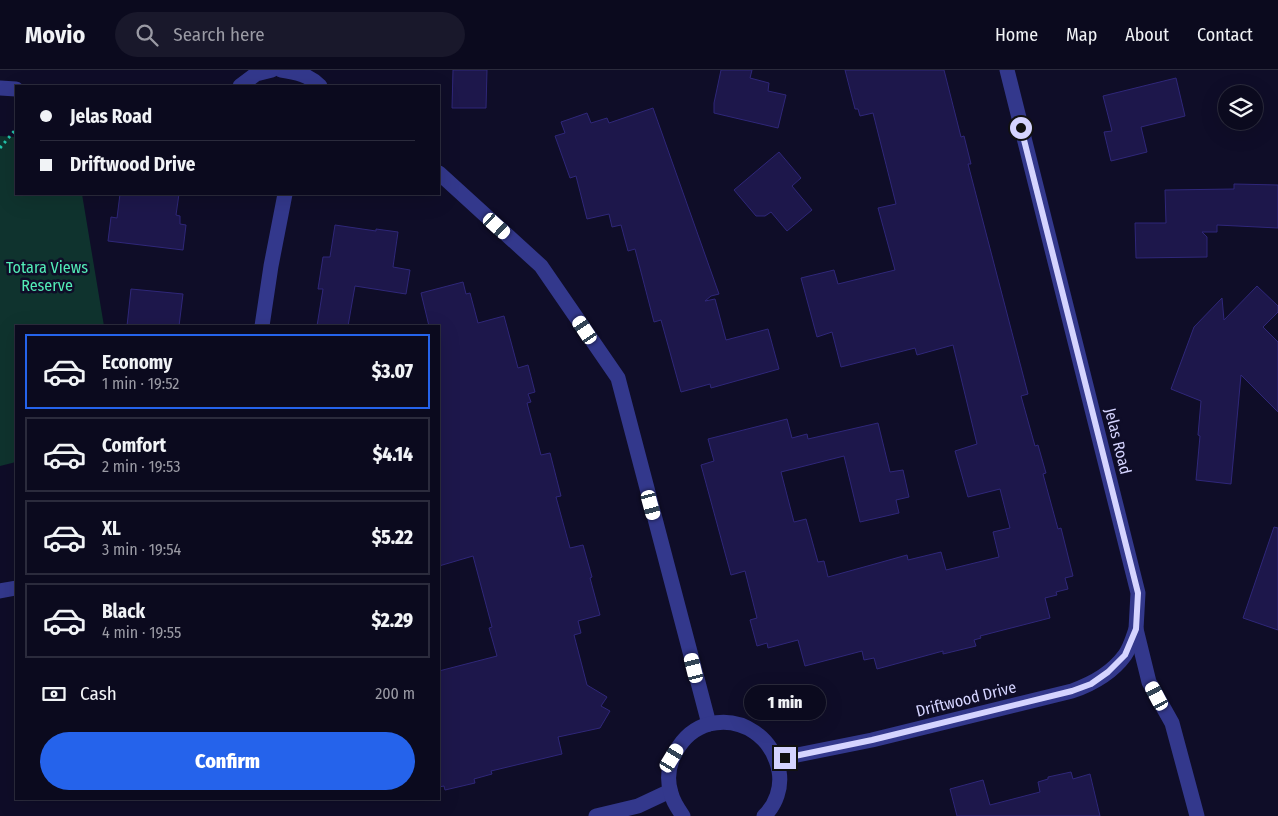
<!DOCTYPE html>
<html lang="en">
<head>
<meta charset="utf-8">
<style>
	:root { --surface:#0b0a1e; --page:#19182b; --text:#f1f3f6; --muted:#9a9aa4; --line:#2b2b3c; --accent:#2563eb }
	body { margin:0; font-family:"Fira Sans Condensed",sans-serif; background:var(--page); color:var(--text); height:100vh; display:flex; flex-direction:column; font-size:19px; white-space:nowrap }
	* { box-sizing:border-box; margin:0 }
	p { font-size:16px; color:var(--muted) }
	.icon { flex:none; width:28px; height:28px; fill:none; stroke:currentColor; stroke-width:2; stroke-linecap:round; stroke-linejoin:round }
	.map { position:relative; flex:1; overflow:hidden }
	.side { position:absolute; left:15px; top:255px; width:425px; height:475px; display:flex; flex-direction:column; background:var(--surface); border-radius:0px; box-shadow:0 5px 20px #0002,0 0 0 1px var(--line) }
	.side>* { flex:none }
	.hud { position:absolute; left:15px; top:15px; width:425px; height:110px; border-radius:0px; box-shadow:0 5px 20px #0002,0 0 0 1px var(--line); display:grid; align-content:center; height:110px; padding:0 25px; background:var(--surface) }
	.fabs { position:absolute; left:1218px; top:15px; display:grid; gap:10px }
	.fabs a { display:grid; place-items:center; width:45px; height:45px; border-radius:50%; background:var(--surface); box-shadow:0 5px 20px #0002,0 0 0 1px var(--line); font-size:25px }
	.end { position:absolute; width:22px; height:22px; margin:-11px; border:6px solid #d5d4ff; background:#111; box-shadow:0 0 0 2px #111 }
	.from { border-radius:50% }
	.bubble { position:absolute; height:35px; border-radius:18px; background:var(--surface); box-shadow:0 5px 20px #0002,0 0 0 1px var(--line); font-size:16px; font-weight:800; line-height:35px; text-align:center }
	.car { position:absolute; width:15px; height:30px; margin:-15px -8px; border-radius:6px; box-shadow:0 0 4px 1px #0007; background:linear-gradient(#fff 24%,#345 0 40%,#fff 0 76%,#345 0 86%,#fff 0) }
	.hud b { display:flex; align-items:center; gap:18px; height:48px; font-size:19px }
	.hud b+b { border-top:1px solid var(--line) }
	.hud i { width:12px; height:12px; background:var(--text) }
	ul { padding:9px 0 0; list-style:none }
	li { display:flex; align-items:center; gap:15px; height:75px; margin:0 10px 8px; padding:0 15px; border:2px solid var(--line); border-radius:0px }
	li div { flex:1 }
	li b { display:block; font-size:19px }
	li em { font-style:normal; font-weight:800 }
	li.current { border-color:var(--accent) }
	li>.icon { width:45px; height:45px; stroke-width:1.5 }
	.pay { display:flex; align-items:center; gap:12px; height:55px; padding:0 25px; font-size:19px }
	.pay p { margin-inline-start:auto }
	.button { display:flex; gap:10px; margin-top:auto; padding:10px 25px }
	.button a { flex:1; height:58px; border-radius:30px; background:var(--accent); color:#fff; font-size:20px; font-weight:800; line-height:58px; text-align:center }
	header { display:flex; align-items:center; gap:30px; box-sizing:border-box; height:70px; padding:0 25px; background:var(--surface); border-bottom:1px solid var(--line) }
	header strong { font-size:24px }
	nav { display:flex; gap:28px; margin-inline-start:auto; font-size:18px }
	.search { width:350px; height:45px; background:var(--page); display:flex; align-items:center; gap:12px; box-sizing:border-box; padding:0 18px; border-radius:28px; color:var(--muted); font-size:19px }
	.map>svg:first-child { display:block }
</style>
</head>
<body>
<header>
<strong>Movio</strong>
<div class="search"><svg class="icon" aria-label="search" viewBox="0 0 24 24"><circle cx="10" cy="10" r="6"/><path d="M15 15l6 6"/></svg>Search here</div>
<nav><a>Home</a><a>Map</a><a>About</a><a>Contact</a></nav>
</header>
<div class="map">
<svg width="1278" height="746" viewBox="0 0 1278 746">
	<rect width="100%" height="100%" fill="#0f0d28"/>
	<polygon fill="#0f332e" points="0,66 16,67 16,124 82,124 104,256 16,256 16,392 0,396"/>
	<g fill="#1d174b" stroke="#2f2779">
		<polygon points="453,0 487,0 486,38 452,38"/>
		<polygon points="721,0 752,0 750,8 769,13 768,21 786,25 778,58 714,43 714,33"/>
		<polygon points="845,0 944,0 961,67 964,66 971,94 968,94 1028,324 1021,326 1035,376 1038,375 1046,403 1043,404 1058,459 1061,458 1073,506 1065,508 1068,519 1056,522 1057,525 1045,528 1050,548 980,566 981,568 974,570 976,576 943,584 943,581 877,599 874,588 864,590 862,581 805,596 798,570 768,578 767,573 757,576 750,550 757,548 745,501 731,505 701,395 714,391 708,369 787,349 792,368 807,364 808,369 878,353 890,402 903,400 909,427 896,430 899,443 860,452 844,386 781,402 794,452 806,449 818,492 824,491 828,507 907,485 908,490 941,482 946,500 999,487 993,462 1010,458 1000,419 968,427 955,381 977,374 953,275 917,285 915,278 841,297 832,262 817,267 801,208 834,200 838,214 895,200 878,138 896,134 873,43 860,46 858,39 855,39"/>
		<polygon points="1176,8 1185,46 1141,57 1147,82 1111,91 1104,62 1112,61 1103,26"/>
		<polygon points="653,38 719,224 711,226 705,231 715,229 726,270 768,259 779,299 711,318 710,314 681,322 661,250 654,252 635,179 628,181 621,155 612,157 609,144 587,149 576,106 570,108 555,66 565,63 561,52 587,43 591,53 607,48 609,53"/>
		<polygon points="779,82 801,108 792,116 812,140 787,161 771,142 765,146 756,146 734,120"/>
		<polygon points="1234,114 1278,115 1278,158 1217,155 1217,162 1202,162 1207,167 1207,187 1136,188 1135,153 1166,153 1165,120 1234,119"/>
		<polygon points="120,124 179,124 176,145 180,146 180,154 186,155 183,180 108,171 111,147 117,148"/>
		<polygon points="335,155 376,161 376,159 398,162 393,197 410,200 406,224 355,216 348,256 317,256 323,219 318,219 323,187 330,187"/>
		<polygon points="463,212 466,224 470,223 478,253 504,246 518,298 528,295 535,322 528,324 531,332 527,333 541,385 550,383 561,426 556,427 570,478 583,475 592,507 590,508 600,545 578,551 581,563 574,565 587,615 607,627 601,636 610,641 600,658 558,667 562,684 491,701 492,704 474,709 475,713 445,720 444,716 439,717 439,601 497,586 489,558 492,557 473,486 439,496 439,256 429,256 421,223"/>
		<polygon points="1257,216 1278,236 1278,242 1263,257 1278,272 1278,342 1241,305 1231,414 1196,410 1200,366 1198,365 1201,331 1171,319 1194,257 1222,228 1224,250"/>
		<polygon points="131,219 183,224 179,256 127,256"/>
		<polygon points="1274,457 1278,458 1278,560 1243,548"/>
		<polygon points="1071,702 1073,709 1090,704 1100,746 957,746 950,719 983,710 990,735 1040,722 1038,712 1048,709 1048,707"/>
	</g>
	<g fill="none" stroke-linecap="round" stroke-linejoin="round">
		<polyline stroke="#23c4ab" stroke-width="3" stroke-dasharray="2.5 4" stroke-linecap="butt" points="0,78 16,59"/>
		<g stroke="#33388c" stroke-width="15">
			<path d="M 281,0 C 296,2 309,5 320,16"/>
			<polyline points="1007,0 1138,523 1136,559 1149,612 1172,653 1197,746"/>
			<polyline points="240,16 256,4 272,0"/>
			<polyline points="0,18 16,19"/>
			<polyline points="439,103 541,196 618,308 709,654"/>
			<polyline points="262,256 271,196 285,124"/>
			<polyline points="0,521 16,518"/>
			<path d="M 777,689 L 872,670 L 1072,621 C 1092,614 1112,603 1125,585 C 1130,578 1133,568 1136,559"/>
			<polyline points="596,746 638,736 670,721"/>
			<path d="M 683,746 C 678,739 673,732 671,723 C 662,695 681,662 709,654 C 743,646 773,668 779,701 C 782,717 776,735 764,746"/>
		</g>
	</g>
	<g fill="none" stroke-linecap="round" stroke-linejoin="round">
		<polyline stroke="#d5d4ff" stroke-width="6" points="785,688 872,670 1072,621 1091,614 1108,602 1125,585 1136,559 1138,523 1021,58"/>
	</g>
	<g text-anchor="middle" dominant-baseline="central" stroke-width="5" stroke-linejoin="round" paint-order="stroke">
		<g font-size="16" fill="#53ecb7" stroke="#0f0d28">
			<text x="47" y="197">Totara Views<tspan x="47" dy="18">Reserve</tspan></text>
		</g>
		<g font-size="16" fill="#d5d4ff" stroke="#0f0d28">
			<text transform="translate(1118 371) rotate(76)">Jelas Road</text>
			<text transform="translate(966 629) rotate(-14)">Driftwood Drive</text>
		</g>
	</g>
</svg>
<div class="fabs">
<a><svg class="icon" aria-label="layers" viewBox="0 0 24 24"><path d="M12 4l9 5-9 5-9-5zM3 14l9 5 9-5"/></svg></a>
</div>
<i class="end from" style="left:1021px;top:58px"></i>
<i class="end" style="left:785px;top:688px"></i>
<div class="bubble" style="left:744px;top:615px;width:82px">1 min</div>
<i class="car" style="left:497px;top:156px;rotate:132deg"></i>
<i class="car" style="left:585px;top:260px;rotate:326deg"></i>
<i class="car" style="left:651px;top:435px;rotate:165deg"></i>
<i class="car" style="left:694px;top:598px;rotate:346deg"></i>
<i class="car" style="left:1157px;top:626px;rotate:332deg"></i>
<i class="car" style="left:672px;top:688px;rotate:31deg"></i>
<div class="hud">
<b><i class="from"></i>Jelas Road</b>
<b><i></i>Driftwood Drive</b>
</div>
<section class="side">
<ul>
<li class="current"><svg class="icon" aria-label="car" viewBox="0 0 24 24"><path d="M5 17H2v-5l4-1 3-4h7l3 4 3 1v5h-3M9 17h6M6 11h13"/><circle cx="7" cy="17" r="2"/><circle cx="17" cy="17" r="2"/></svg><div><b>Economy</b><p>1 min · 19:52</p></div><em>$3.07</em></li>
<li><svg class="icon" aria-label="car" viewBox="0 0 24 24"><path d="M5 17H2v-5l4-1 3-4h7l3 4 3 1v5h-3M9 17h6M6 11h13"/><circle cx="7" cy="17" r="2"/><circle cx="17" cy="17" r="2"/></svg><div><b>Comfort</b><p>2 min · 19:53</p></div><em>$4.14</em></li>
<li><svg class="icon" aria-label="car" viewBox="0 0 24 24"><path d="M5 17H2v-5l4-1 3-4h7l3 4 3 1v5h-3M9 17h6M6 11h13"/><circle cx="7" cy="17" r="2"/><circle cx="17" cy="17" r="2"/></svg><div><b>XL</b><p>3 min · 19:54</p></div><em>$5.22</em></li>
<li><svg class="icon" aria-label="car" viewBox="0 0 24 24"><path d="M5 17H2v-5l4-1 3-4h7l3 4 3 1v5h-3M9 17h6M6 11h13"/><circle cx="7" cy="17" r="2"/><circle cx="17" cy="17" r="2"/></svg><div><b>Black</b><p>4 min · 19:55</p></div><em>$2.29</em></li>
</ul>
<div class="pay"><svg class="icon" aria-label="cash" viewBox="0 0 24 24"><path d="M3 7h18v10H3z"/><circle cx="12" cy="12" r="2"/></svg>Cash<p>200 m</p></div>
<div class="button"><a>Confirm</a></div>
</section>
</div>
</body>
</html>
